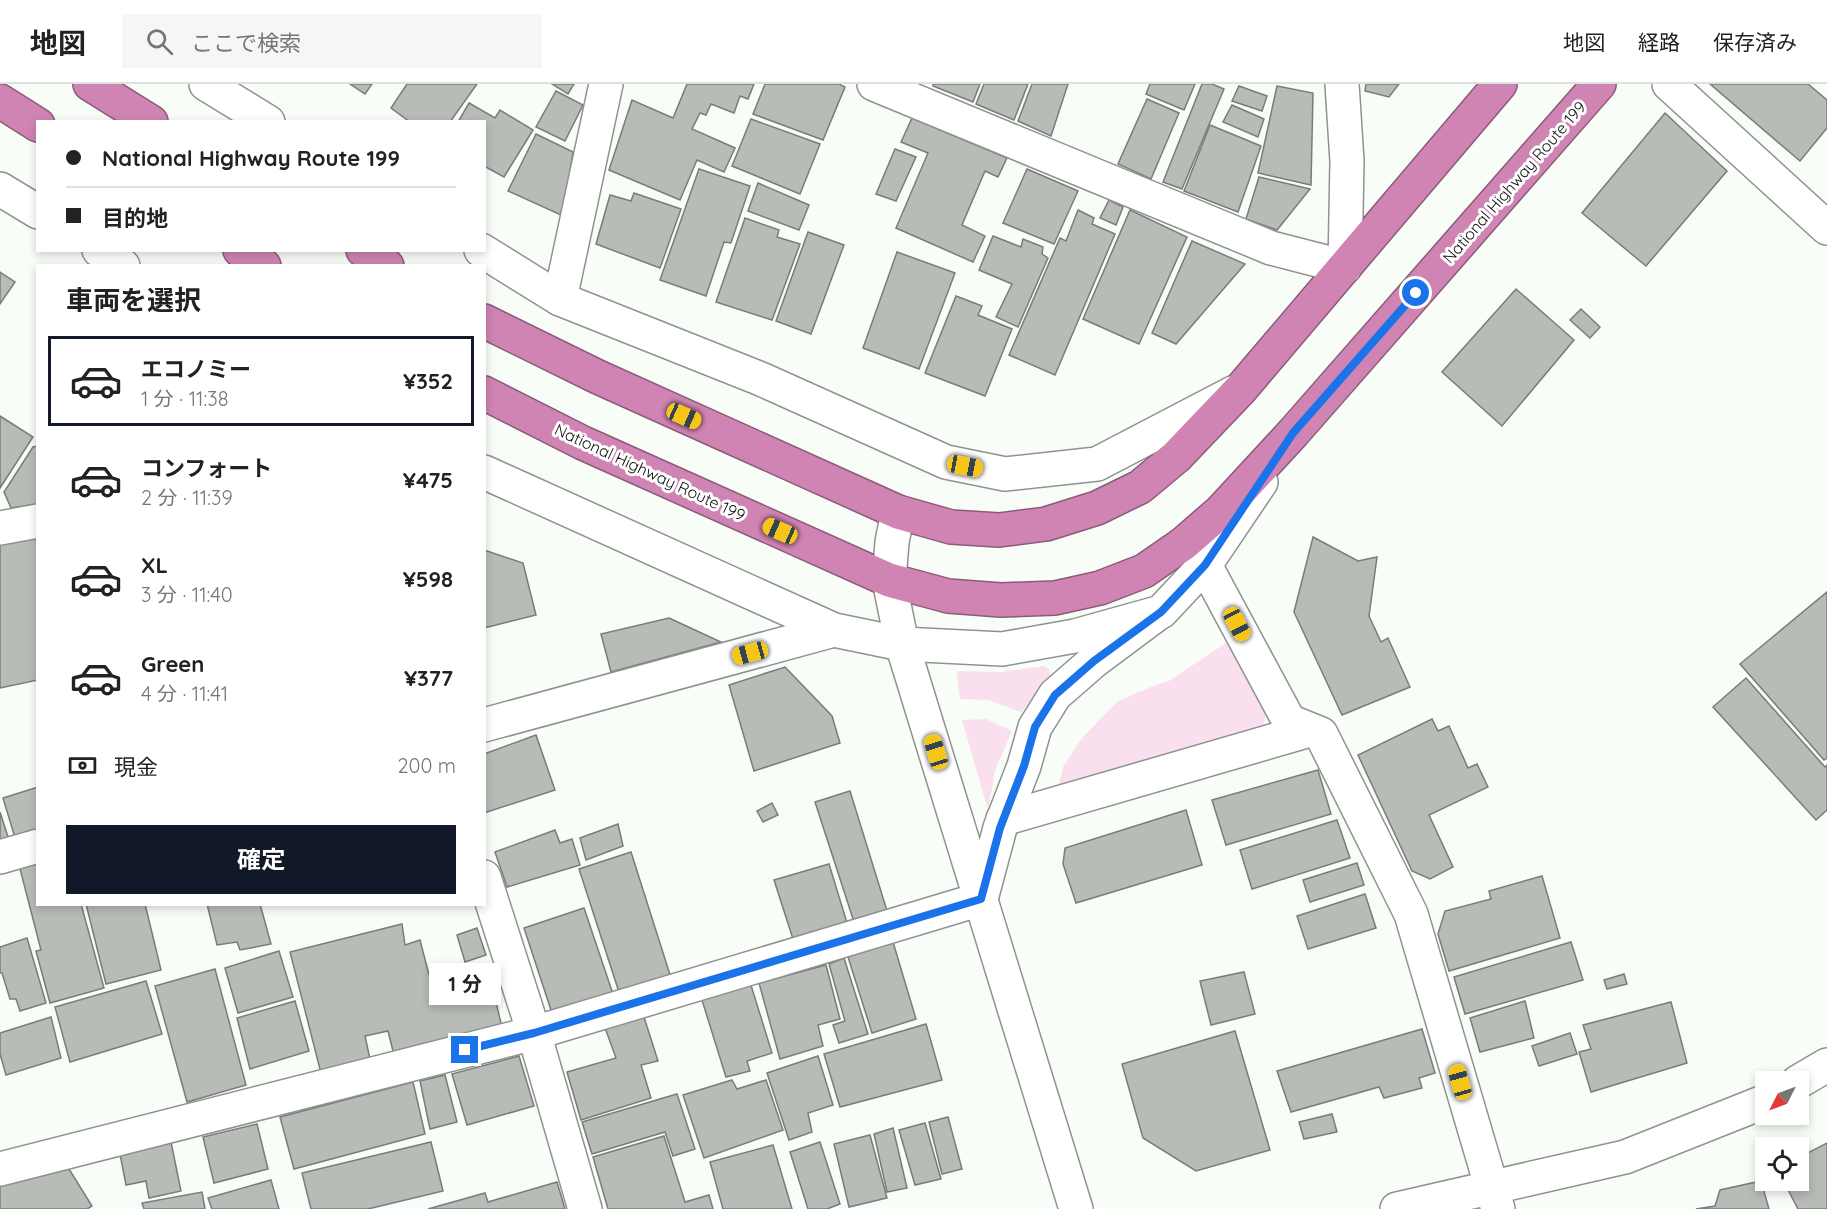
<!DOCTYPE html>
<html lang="ja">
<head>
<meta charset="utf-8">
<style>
	:root { --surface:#fff; --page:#f6f6f6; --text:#222; --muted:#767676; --line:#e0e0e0; --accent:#111827 }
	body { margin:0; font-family:Quicksand,"Noto Sans JP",sans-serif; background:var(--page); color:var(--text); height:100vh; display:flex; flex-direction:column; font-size:22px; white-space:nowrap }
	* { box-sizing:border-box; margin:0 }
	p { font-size:20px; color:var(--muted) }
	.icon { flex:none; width:33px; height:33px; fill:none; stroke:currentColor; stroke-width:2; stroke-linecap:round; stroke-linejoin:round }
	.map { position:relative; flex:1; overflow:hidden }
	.side { position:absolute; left:36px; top:180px; width:450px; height:642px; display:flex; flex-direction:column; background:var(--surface); border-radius:0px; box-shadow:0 3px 9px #0003 }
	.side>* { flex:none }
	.top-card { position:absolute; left:36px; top:36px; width:450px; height:132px; border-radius:0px; box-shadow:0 3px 9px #0003; display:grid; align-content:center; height:132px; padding:0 30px; background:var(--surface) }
	.needle { width:39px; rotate:228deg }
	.fabs { position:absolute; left:1755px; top:987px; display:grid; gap:12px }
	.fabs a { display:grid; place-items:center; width:54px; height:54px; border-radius:0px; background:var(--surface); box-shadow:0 3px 9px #0003; font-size:30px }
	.end { position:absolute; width:27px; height:27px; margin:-14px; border:8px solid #1a73e8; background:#fff; box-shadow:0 0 0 3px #fff }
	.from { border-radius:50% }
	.bubble { position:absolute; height:42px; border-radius:0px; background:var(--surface); box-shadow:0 3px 9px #0003; font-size:20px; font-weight:700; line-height:42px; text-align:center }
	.car { position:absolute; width:18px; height:36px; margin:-18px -9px; border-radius:8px; box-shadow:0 0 4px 2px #0007; background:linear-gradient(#f5c518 24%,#345 0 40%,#f5c518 0 76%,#345 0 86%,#f5c518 0) }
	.top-card b { display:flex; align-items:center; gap:21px; height:57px; font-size:22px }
	.top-card b+b { border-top:2px solid var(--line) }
	.top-card i { width:15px; height:15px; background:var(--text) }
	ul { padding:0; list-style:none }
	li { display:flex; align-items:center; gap:18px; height:90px; margin:0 12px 9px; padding:0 18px; border:3px solid transparent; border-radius:0px }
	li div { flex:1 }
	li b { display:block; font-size:22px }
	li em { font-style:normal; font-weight:700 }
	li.current { border-color:var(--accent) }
	li>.icon { width:54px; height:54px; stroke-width:1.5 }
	h2 { padding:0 30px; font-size:27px; line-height:72px }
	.pay { display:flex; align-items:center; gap:15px; height:66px; padding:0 30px; font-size:22px }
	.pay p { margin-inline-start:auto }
	.primary-button { display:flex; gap:12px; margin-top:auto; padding:12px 30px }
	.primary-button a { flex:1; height:69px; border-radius:0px; background:var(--accent); color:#fff; font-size:24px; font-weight:700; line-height:69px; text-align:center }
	header { display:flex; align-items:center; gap:36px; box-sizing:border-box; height:84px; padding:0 30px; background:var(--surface); border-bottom:2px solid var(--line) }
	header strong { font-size:28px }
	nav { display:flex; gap:33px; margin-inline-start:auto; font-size:21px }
	.search { width:420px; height:54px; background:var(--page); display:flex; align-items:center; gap:15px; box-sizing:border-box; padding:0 21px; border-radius:0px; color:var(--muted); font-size:22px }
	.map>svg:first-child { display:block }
</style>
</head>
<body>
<header>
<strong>地図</strong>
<div class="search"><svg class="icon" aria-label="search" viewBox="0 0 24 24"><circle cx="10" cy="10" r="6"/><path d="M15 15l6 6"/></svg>ここで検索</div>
<nav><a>地図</a><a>経路</a><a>保存済み</a></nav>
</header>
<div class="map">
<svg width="1827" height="1125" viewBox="0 0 1827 1125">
	<rect width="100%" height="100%" fill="#f8fdf8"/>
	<g fill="#fadfee">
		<polygon points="1232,555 1266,630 1263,643 1058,705 1063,683 1082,654 1118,617 1153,602 1169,597"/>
		<polygon points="1044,582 1049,585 1051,592 1021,628 989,616 960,615 957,595 958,587 1000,588"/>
		<polygon points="986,635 1012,647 995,687 988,726 962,636"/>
	</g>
	<g fill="#b8bcb7" stroke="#797d79" stroke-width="1.5">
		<polygon points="350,0 372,0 365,10"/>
		<polygon points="407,0 477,0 450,38 410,38 391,24"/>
		<polygon points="552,0 574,0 568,10"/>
		<polygon points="687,0 754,0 748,15 740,12 734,29 711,20 706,31 700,29 692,45 735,64 724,88 697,76 680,116 609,86 632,16 673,34"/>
		<polygon points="765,0 839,0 845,3 823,56 753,30"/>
		<polygon points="933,0 980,0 973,18 933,2"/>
		<polygon points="984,0 1028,0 1014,36 976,20"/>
		<polygon points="1032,0 1068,0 1051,52 1018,37"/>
		<polygon points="1150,0 1195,0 1184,26 1146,10"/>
		<polygon points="1202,0 1212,0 1224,5 1182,105 1163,98"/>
		<polygon points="1366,0 1399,0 1389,13 1365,7"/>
		<polygon points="1710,0 1808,0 1827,16 1827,44 1800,77"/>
		<polygon points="1239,2 1267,12 1262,27 1232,17"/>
		<polygon points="1277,2 1313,9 1311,101 1258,89"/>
		<polygon points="556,7 583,21 565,57 536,43"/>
		<polygon points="1147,15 1179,29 1151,95 1118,80"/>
		<polygon points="469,19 495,34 500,26 533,46 504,93 484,82 484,38 458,38"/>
		<polygon points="1232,21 1264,35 1258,53 1223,38"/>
		<polygon points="1665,29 1727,87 1646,182 1582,129"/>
		<polygon points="912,34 1007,74 998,93 985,87 962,141 985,152 973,178 896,144 928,69 901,58"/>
		<polygon points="751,35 820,60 800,110 732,82"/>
		<polygon points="1210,41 1261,62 1238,128 1184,107"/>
		<polygon points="536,50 573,68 563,132 508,107"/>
		<polygon points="895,65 916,73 896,117 876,110"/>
		<polygon points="699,85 750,102 731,159 724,158 706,212 660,196"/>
		<polygon points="1027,85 1078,107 1054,160 1003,139"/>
		<polygon points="1259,93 1310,105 1277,146 1246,135"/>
		<polygon points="758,99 809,121 799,146 748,127"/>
		<polygon points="634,109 681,125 660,184 596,160 610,111 631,117"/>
		<polygon points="1109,116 1123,123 1116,141 1100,134"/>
		<polygon points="1078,126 1094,134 1092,140 1115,150 1055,291 1009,271 1060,154 1066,157"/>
		<polygon points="1130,126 1187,153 1139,260 1083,235"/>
		<polygon points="745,134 779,146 777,153 800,160 772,236 716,218"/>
		<polygon points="808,148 844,161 811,250 776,237"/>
		<polygon points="993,152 1021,163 1023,155 1043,163 1042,170 1048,174 1018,243 996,233 1012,200 979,186"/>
		<polygon points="1192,157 1245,180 1176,260 1152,249"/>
		<polygon points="897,168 955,189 919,285 863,264"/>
		<polygon points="0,188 15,198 0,220"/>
		<polygon points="1516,205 1574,256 1502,342 1442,288"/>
		<polygon points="956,212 982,222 978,231 1012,245 985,312 925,289"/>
		<polygon points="1581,225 1600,243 1590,254 1570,236"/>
		<polygon points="0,332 33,353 0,404"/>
		<polygon points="38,362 38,420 11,424 4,408 33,363"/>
		<polygon points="35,451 38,464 38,596 0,604 0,459"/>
		<polygon points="1313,453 1358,477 1377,473 1369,532 1381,558 1388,554 1410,603 1342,631 1294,528"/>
		<polygon points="484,466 523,479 536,531 484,544"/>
		<polygon points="1827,508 1827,674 1824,676 1740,580"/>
		<polygon points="669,534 721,558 611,588 601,550"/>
		<polygon points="785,583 832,632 840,659 754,687 729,601"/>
		<polygon points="1746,594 1825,683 1827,681 1827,726 1816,736 1713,623"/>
		<polygon points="1432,635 1438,647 1449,642 1468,684 1477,680 1488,703 1429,731 1453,783 1430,795 1412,787 1358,671"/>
		<polygon points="536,651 555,706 484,729 484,670"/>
		<polygon points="1318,686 1331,730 1226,761 1212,716"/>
		<polygon points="38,703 38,750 16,757 3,714"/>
		<polygon points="850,707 888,830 855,841 815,718"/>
		<polygon points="772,719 778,731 763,738 757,727"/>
		<polygon points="1186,726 1202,781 1076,819 1063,780 1065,764"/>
		<polygon points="0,728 9,756 0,758"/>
		<polygon points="1337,736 1350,774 1252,805 1240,766"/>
		<polygon points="618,740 623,762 586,776 580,754"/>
		<polygon points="555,746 560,759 572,755 580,781 507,803 495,768"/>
		<polygon points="631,768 672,897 620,911 579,785"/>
		<polygon points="38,775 38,820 81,820 104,904 50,919 36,867 41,866 19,781"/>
		<polygon points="1357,779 1364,801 1310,818 1303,796"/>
		<polygon points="829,780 848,842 794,858 774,796"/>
		<polygon points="1542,792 1560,854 1449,887 1438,850 1445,827 1491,815 1489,807"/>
		<polygon points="1365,810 1376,844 1308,865 1297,832"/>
		<polygon points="86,820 145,820 161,886 106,900"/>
		<polygon points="207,820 260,820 271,860 240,866 237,858 217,861"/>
		<polygon points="584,824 613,910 552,929 524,844"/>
		<polygon points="402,840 405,861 420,856 435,914 470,906 471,911 493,906 502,943 394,971 388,947 365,952 370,975 321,989 290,868"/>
		<polygon points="477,844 486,871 465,878 457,851"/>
		<polygon points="27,854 46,919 20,927 16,915 10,915 2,889 0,889 0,863"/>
		<polygon points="893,858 916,935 872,949 848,873"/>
		<polygon points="1571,858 1583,896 1465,930 1454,893"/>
		<polygon points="279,867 293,913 238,929 225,884"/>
		<polygon points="844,874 868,950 839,959 833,941 845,937 829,880"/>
		<polygon points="826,881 840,935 818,941 823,962 780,975 759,899"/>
		<polygon points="215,885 246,1001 187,1018 155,902"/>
		<polygon points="1244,888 1255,930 1211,941 1200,897"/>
		<polygon points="1624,890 1627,900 1607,905 1604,896"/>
		<polygon points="146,897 162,950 70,978 55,923"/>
		<polygon points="750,898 772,969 747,977 750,987 726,993 701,913"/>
		<polygon points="295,917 309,967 250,985 237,934"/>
		<polygon points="1525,917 1534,954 1480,968 1470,934"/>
		<polygon points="1671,918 1687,979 1591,1008 1579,968 1591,965 1583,941"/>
		<polygon points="643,930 658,977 641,981 651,1014 581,1036 567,988 616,974 604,941"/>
		<polygon points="51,933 61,974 6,991 0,970 0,949"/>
		<polygon points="926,940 942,996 840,1023 824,970"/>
		<polygon points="1422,945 1435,989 1419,994 1422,1004 1384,1014 1379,1003 1291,1028 1277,987"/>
		<polygon points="1235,947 1270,1066 1196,1087 1143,1054 1122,980"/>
		<polygon points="1570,949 1577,970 1539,982 1532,962"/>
		<polygon points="519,972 534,1022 467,1041 452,990"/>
		<polygon points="818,972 833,1021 808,1029 812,1048 789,1056 767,989"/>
		<polygon points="445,991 457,1038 430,1045 420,997"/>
		<polygon points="732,996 737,1005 766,996 783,1046 704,1074 683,1011"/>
		<polygon points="413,998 425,1050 294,1085 280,1033"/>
		<polygon points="677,1010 695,1065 673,1072 665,1048 592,1070 582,1038"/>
		<polygon points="1332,1030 1337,1048 1304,1055 1299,1038"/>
		<polygon points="948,1033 962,1085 942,1090 929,1038"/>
		<polygon points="925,1039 941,1095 915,1101 899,1046"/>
		<polygon points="257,1040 268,1085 214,1099 203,1053"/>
		<polygon points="893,1044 907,1104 887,1108 874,1050"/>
		<polygon points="870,1051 887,1114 849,1123 834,1060"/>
		<polygon points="664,1052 685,1118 709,1111 713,1125 608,1125 593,1073"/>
		<polygon points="171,1058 181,1107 149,1114 146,1097 126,1101 120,1070"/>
		<polygon points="431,1058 443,1107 368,1125 311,1125 302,1089"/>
		<polygon points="820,1058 840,1120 827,1125 808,1125 790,1068"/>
		<polygon points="1827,1059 1827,1125 1798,1125 1783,1096 1798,1096 1798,1074"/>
		<polygon points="773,1061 792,1125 723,1125 710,1078"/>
		<polygon points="69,1085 92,1122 87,1125 0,1125 0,1102"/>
		<polygon points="271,1096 279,1125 212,1125 208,1114"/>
		<polygon points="1761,1097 1769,1125 1696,1125 1715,1122 1720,1106"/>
		<polygon points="557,1098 565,1125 428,1125 485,1109 488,1118"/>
		<polygon points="202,1108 205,1125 144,1125 142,1119"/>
	</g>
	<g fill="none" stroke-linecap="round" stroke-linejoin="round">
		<defs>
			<g id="street">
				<polyline points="874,0 1271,164 1345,183 1347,77 1342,0"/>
				<polyline points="1669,0 1827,144"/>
				<polyline points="560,215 606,0"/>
				<polyline points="0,444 38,437"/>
				<polyline points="1205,481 1289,637 1321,650 1411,830 1498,1125"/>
				<polyline points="484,641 834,546"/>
				<polyline points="1003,735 1310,646"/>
				<polyline points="0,773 38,762"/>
				<polyline points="484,793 534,949 585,1125"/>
				<polyline points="0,1085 534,949 981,815 1000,744 1024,682 1035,643 1055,611 1094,577 1157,530"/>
			</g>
			<g id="secondary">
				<polyline points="206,0 268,38"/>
				<polyline points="0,105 38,128"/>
				<polyline points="99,166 123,182"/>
				<polyline points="481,166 560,215 761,295 946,378 1005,390 1097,380 1235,308"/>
				<polyline points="484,388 834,546 902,560 1002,565 1075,552 1161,528 1205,481 1261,398"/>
				<polyline points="898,428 892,458 889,496 902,560 1076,1125"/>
				<polyline points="1798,998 1827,981"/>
				<polyline points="1397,1125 1625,1073 1766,1017"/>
			</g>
			<g id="highway">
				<polyline points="90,0 151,38"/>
				<polyline points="0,17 38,41"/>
				<polyline points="240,166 264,182"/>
				<polyline points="363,166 387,182"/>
				<polyline points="484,237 598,293 898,428 951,443 999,446 1046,440 1097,424 1140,403 1176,373 1240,306 1500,0"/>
				<polyline points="484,309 583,359 889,496 948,512 1001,516 1055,514 1100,504 1144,487 1183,460 1221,427 1293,349 1599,0"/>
			</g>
		</defs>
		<use href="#street" stroke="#8f938f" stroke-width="36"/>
		<use href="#secondary" stroke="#8f938f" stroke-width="36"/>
		<use href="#highway" stroke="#8c5b79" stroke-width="36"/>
		<use href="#street" stroke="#fff" stroke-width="33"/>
		<use href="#secondary" stroke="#fff" stroke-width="33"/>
		<use href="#highway" stroke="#d084b3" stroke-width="33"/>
	</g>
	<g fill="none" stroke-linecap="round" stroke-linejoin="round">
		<polyline stroke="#1a73e8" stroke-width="8" points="465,966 534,949 981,815 1000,744 1024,682 1035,643 1055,611 1094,577 1161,528 1205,481 1293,349 1416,209"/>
	</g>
	<g text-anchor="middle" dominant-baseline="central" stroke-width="6" stroke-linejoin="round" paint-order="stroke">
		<g font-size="16" fill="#0e100e" stroke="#fff">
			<text transform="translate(1514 98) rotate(-49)">National Highway Route 199</text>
			<text transform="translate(650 388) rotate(25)">National Highway Route 199</text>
		</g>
	</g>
</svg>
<div class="fabs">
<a><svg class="needle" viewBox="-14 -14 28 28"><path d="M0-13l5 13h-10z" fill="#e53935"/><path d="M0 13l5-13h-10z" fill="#767676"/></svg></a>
<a><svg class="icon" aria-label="locate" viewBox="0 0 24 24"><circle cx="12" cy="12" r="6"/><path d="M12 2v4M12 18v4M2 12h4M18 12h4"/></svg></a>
</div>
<i class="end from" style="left:1416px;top:209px"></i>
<i class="end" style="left:465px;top:966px"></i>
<div class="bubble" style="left:429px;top:879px;width:72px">1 分</div>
<i class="car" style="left:684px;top:332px;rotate:114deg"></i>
<i class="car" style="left:965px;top:382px;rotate:101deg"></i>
<i class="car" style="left:780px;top:447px;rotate:294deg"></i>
<i class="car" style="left:1237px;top:540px;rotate:152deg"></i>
<i class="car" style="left:750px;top:569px;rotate:255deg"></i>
<i class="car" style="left:936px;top:668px;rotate:343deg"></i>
<i class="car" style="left:1460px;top:998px;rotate:344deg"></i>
<div class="top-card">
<b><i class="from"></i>National Highway Route 199</b>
<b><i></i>目的地</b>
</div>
<section class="side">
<h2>車両を選択</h2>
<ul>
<li class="current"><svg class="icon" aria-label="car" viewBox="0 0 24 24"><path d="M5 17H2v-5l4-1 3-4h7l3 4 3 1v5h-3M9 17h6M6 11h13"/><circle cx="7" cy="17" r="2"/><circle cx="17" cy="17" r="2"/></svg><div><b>エコノミー</b><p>1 分 · 11:38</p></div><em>¥352</em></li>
<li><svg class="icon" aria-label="car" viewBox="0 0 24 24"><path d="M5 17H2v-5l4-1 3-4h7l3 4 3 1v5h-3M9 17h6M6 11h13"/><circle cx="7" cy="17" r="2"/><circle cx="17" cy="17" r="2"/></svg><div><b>コンフォート</b><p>2 分 · 11:39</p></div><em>¥475</em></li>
<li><svg class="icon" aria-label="car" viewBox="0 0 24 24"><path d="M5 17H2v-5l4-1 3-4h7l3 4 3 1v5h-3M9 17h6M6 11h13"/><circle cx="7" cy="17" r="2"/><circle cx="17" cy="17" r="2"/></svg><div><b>XL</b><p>3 分 · 11:40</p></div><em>¥598</em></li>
<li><svg class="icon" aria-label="car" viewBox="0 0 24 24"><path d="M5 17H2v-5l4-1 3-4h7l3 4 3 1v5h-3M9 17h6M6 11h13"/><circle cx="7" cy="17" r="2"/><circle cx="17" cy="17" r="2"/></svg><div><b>Green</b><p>4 分 · 11:41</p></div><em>¥377</em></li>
</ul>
<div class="pay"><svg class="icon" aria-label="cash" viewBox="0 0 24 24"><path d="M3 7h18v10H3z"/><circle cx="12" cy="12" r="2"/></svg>現金<p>200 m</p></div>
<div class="primary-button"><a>確定</a></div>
</section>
</div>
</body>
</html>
